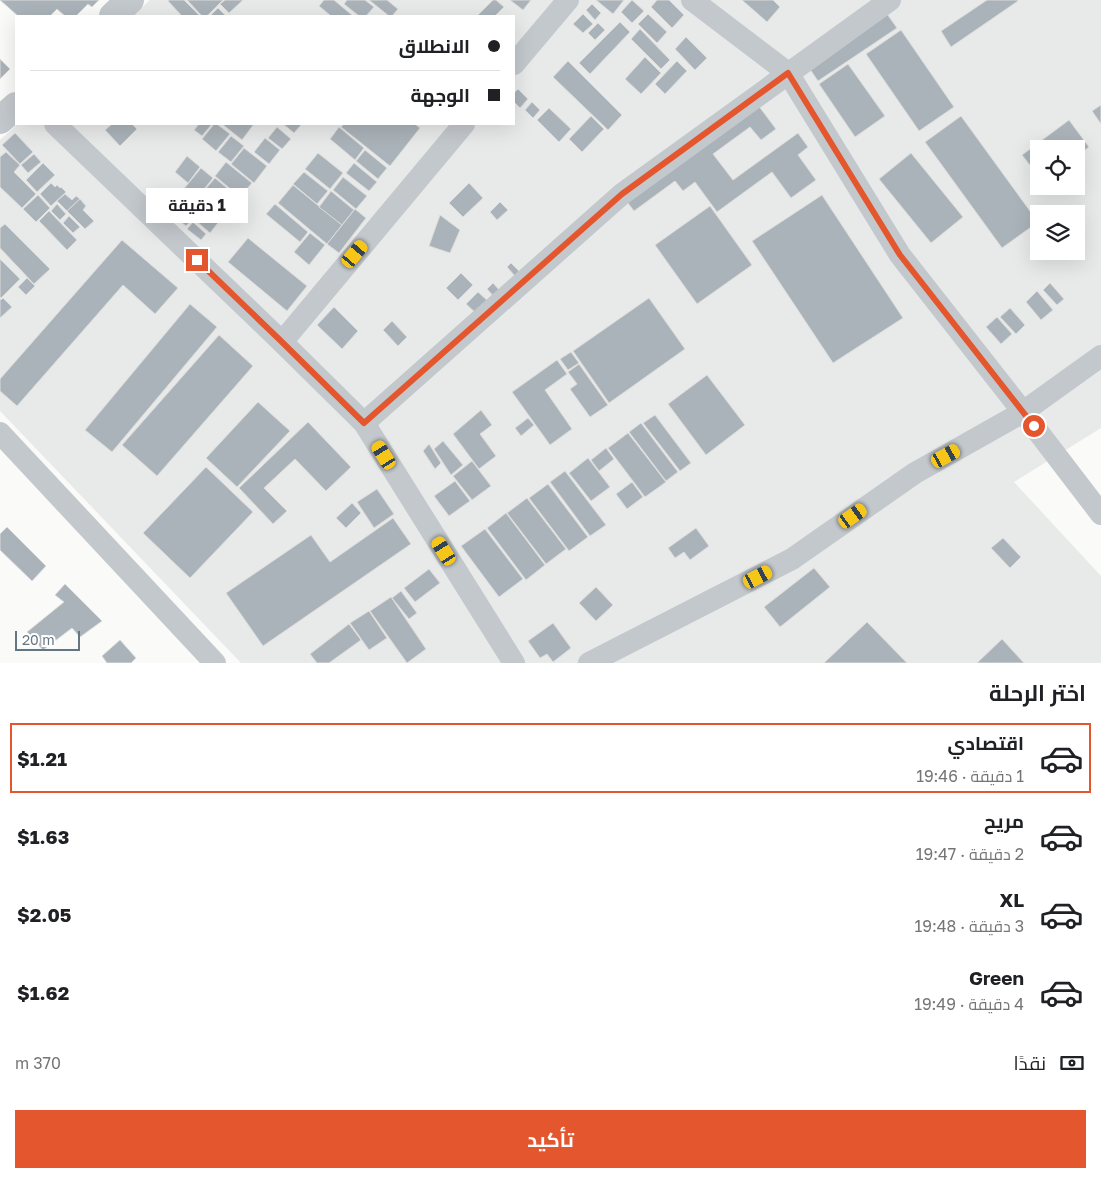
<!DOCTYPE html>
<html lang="ar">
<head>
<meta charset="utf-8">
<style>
	:root { --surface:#fff; --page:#f6f6f6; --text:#202124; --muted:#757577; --line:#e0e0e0; --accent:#e4572e }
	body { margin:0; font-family:"Golos Text",Cairo,sans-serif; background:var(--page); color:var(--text); direction:rtl; height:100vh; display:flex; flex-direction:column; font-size:19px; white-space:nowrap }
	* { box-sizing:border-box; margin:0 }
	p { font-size:16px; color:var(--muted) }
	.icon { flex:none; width:28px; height:28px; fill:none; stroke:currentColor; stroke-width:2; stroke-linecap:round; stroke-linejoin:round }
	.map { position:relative; height:663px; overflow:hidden; direction:ltr }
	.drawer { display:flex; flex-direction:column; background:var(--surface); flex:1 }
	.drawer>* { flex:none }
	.hud { position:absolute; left:15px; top:15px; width:500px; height:110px; border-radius:0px; box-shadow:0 5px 20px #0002; direction:rtl; display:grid; align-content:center; height:110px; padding:0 15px; background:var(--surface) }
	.tools { position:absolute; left:1030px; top:140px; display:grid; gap:10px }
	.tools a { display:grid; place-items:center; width:55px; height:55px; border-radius:0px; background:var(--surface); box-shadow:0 5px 20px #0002; font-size:25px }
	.scale { position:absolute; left:15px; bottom:12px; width:65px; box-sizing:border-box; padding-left:5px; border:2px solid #657683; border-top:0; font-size:14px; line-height:18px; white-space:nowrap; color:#657683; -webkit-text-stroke:4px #fff; paint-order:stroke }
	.end { position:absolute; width:22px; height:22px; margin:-11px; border:6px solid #e4572e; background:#fff; box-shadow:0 0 0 2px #fff }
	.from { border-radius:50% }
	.bubble { position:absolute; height:35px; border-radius:0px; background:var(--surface); box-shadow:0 5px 20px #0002; font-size:16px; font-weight:700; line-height:35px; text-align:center; direction:rtl }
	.car { position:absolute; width:15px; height:30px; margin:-15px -8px; border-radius:6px; box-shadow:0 0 4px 1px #0007; background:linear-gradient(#f5c518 24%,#345 0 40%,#f5c518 0 76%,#345 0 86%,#f5c518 0) }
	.hud b { display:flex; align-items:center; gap:18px; height:48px; font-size:19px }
	.hud b+b { border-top:1px solid var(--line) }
	.hud i { width:12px; height:12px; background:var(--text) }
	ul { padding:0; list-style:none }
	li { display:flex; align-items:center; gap:15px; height:70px; margin:0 10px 8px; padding:0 5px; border:2px solid transparent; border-radius:0px }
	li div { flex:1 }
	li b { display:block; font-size:19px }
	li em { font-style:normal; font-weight:700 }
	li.current { border-color:var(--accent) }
	li>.icon { width:45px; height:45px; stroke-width:1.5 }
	h2 { padding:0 15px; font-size:22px; line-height:60px }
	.pay { display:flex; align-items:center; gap:12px; height:55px; padding:0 15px; font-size:19px }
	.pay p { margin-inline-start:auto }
	.cta { display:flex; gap:10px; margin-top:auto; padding:10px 15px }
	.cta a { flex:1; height:58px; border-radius:0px; background:var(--accent); color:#fff; font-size:20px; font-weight:700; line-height:58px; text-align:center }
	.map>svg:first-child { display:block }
</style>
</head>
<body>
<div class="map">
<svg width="1101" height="663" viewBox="0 0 1101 663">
	<rect width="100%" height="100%" fill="#fafaf8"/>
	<path fill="#e8e9e9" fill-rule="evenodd" d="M 150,0 L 1101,0 L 1101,428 L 1014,482 L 1101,576 L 1101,663 L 241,663 L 0,411 L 0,140 L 18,124 L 514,124 L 514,16 L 133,16 ZM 1039,149 L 1076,149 L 1076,186 L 1039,186 ZM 1039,214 L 1076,214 L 1076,251 L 1039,251 Z"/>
	<g fill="#aab3b9" stroke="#dcdcda">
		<polygon points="0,0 99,0 92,7 88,4 76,16 65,16 57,9 50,16 18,16"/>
		<polygon points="169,0 184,0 200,16 182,16 168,1"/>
		<polygon points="187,0 223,0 207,16 202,16"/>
		<polygon points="225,0 243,0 229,13 220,4"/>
		<polygon points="324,0 334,0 353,16 331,16 319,6"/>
		<polygon points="347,0 365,0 374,7 366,16 359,16 344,4"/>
		<polygon points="369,0 387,0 398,9 392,16 389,16"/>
		<polygon points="493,0 496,0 504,7 495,16 477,16"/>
		<polygon points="510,0 531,0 523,10"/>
		<polygon points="596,0 624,0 613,14"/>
		<polygon points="632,0 644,11 632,23 621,12"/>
		<polygon points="657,0 669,0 684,15 672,28 651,7"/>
		<polygon points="742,0 773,0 780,7 767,22"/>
		<polygon points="987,0 1017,0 1018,1 951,47 941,31"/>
		<polygon points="592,4 601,13 595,20 586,10"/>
		<polygon points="218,8 226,16 210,16"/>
		<polygon points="885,11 897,28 818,81 807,65"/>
		<polygon points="583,14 593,24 583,33 573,24"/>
		<polygon points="648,14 667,32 657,43 638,24"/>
		<polygon points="620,22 630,32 590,74 579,63"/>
		<polygon points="598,23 605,30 595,40 588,33"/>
		<polygon points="640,29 670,60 661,69 631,39"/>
		<polygon points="901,30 954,107 919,131 866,54"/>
		<polygon points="686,37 707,58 695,70 675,49"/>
		<polygon points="645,57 661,73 641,94 625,79"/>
		<polygon points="0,59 10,69 0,79"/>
		<polygon points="568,61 622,115 608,130 553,77"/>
		<polygon points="677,61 687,71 665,94 655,84"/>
		<polygon points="848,64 885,116 855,137 819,84"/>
		<polygon points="518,89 528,99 520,108 514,102 514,93"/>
		<polygon points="755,101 776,129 761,140 750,127 713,154 733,180 798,133 808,147 798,155 816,180 791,198 772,172 717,212 695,182 683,191 675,181 634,211 624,198"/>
		<polygon points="532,102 540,110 533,118 525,110"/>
		<polygon points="1101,105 1101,124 1092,111"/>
		<polygon points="549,108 571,129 559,142 537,120"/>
		<polygon points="591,116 604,129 582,152 569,139"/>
		<polygon points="961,116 1038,222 1002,248 925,142"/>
		<polygon points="1069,120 1089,147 1076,157 1076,149 1039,149 1039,177 1022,155"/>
		<polygon points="112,124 132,124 137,129 120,146 105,130"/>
		<polygon points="199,124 212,124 202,136 194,130"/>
		<polygon points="214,124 217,124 230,134 216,151 202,139"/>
		<polygon points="222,124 254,124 242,140"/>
		<polygon points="283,124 302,124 294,133"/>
		<polygon points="344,124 415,124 420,128 390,166 341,127"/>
		<polygon points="277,127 291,139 282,149 268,138"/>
		<polygon points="339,127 364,148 355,160 330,139"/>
		<polygon points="15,133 33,152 20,164 2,145"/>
		<polygon points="231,136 244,146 231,162 218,152"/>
		<polygon points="265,138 280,150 269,164 254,152"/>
		<polygon points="244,148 267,166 254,183 231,164"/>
		<polygon points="365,150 387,168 378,179 356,161"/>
		<polygon points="6,152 20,165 14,172 36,194 22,208 0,187 0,157"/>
		<polygon points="318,153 343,173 330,189 305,169"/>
		<polygon points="911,153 963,217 931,243 879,179"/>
		<polygon points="34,154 41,162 28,173 21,165"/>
		<polygon points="187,156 200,167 188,183 175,172"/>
		<polygon points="226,162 252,183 240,197 215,176"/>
		<polygon points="43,163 55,175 37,192 26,180"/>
		<polygon points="354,163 377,182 369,191 346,173"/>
		<polygon points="201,168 213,178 185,213 173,202"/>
		<polygon points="304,172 328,191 317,204 293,184"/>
		<polygon points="343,177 367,196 356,209 333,190"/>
		<polygon points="215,178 239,198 227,213 202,193"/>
		<polygon points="51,183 55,187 57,185 60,188 61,187 66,192 51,206 40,194"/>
		<polygon points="469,183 483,198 463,217 449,203"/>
		<polygon points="293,185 342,225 327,244 278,203"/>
		<polygon points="331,191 354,210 342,225 319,207"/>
		<polygon points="200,193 211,202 196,221 185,213"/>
		<polygon points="65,194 72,200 76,196 80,199 67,211 57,201"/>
		<polygon points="38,195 50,208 36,222 23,209"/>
		<polygon points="822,195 903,318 833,363 752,241"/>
		<polygon points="80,199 86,206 83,210 94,221 85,229 67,211"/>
		<polygon points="169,201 192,220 186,226 163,208"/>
		<polygon points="211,202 225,214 210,233 196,221"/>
		<polygon points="500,202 508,210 497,220 490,212"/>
		<polygon points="57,204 66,214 60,220 51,211"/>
		<polygon points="275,204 308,232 300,242 266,214"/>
		<polygon points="710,206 752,265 697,304 655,245"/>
		<polygon points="355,209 366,218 339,253 327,244"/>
		<polygon points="49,211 77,240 67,250 39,221"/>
		<polygon points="440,215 460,230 450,253 429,246"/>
		<polygon points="69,216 80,227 73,233 63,223"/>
		<polygon points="193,222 206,234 201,240 187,229"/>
		<polygon points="5,224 50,269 34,284 0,248 0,228"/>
		<polygon points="310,233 325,245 309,265 294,252"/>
		<polygon points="248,238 307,286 287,311 228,262"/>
		<polygon points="122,240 178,288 155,314 123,285 17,406 0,391 0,379"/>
		<polygon points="0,259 20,279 1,298 0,297"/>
		<polygon points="511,263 519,271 515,276 507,267"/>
		<polygon points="461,273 473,285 458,300 446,288"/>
		<polygon points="27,278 35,286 26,295 18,287"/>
		<polygon points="493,283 501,292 495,298 487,289"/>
		<polygon points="1050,283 1064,299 1057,305 1043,290"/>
		<polygon points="1037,291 1053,310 1041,320 1026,302"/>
		<polygon points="478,292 490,303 478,315 466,304"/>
		<polygon points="3,298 12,307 0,318 0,299 1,300"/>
		<polygon points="649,298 685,349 609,403 573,351"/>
		<polygon points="190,304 217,327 112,452 85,430"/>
		<polygon points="334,307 358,331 342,349 317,325"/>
		<polygon points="1010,308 1025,325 1016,334 1000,317"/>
		<polygon points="997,317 1012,334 1001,344 986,327"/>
		<polygon points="392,321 407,337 398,346 383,330"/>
		<polygon points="219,335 253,366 157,476 122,445"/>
		<polygon points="571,352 579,363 568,370 560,359"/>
		<polygon points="557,360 567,374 545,390 572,429 550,445 512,392"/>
		<polygon points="579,364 608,405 590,417 570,389 577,384 568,372"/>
		<polygon points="707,375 745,425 706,455 668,404"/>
		<polygon points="258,402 290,431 237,487 206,458"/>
		<polygon points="481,410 492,425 480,434 496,456 479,469 453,434"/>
		<polygon points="655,415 691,463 680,471 643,423"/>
		<polygon points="528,418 534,425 521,436 515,428"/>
		<polygon points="308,422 351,467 326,491 295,459 264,488 287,511 273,524 239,488"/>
		<polygon points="641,423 678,472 666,481 629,432"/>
		<polygon points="628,433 666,482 645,497 608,448"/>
		<polygon points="443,441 463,465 451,475 434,449"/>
		<polygon points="429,444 441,463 435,469 423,451"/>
		<polygon points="606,448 614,459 599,471 591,460"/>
		<polygon points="588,458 610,487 591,501 569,473"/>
		<polygon points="472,461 491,486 472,500 453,476"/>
		<polygon points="206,467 253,512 190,578 143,533"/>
		<polygon points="565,471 606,525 590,536 550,482"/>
		<polygon points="455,481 470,501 449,516 434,496"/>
		<polygon points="632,482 643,497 627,509 616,494"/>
		<polygon points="548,484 588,537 569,551 529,498"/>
		<polygon points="377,489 394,514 374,528 357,502"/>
		<polygon points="527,498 566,549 546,564 507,513"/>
		<polygon points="352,503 361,513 346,528 336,518"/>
		<polygon points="506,513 545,565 526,580 487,528"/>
		<polygon points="393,518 411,544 263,646 226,593 311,535 330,562"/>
		<polygon points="7,527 46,566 32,581 0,550 0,534"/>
		<polygon points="696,528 709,546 690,560 684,552 675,558 668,548"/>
		<polygon points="485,529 523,579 499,597 461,546"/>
		<polygon points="1003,538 1021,557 1010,568 991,548"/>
		<polygon points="814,568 830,587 780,627 764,607"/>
		<polygon points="429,569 440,583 415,602 404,588"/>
		<polygon points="65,584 102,621 80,637 72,628 43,650 27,632 64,602 55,595"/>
		<polygon points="596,587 613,605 596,621 579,603"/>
		<polygon points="401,591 417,613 409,619 392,598"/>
		<polygon points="391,597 426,649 407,663 370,611"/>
		<polygon points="369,611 387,638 369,650 350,623"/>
		<polygon points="867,622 907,663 824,663"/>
		<polygon points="553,623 571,648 553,662 547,654 540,658 528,641"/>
		<polygon points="349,624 361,640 329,663 317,663 310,654"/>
		<polygon points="1002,639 1024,663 977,663"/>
		<polygon points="120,640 136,658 131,663 107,663 102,656"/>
	</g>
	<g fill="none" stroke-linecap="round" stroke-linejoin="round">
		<g stroke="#c3c8cc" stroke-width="22">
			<polyline points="692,0 788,73 900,255 1023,412 1101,514"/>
			<polyline points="514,64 568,0"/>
			<polyline points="55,124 282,342 364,423 622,194 890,0"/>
			<polyline points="282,342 464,124"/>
			<polyline points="364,423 514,663"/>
			<polyline points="0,433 215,663"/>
			<polyline points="589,663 792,559 915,473 1023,412 1101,356"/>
		</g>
		<g stroke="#c3c8cc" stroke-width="28">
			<polyline points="113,16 130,0"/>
			<polyline points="0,120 16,106"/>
		</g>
	</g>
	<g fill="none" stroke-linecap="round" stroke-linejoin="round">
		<polyline stroke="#e4572e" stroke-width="6" points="197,260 282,342 364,423 622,194 788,73 900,255 1034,426"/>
	</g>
</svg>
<div class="tools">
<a><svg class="icon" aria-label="locate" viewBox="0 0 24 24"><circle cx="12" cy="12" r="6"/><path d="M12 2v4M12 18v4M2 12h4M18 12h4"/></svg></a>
<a><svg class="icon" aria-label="layers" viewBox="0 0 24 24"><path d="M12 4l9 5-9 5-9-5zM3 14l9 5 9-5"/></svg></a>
</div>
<div class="scale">20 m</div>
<i class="end from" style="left:1034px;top:426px"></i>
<i class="end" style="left:197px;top:260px"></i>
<div class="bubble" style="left:146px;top:188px;width:102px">1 دقيقة</div>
<i class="car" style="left:355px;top:254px;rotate:40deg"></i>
<i class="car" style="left:384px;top:455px;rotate:328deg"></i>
<i class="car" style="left:946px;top:456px;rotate:61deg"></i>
<i class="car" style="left:853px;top:516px;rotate:55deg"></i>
<i class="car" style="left:444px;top:551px;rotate:328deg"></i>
<i class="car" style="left:758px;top:577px;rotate:63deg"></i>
<div class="hud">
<b><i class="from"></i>الانطلاق</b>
<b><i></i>الوجهة</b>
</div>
</div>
<section class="drawer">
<h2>اختر الرحلة</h2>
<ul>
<li class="current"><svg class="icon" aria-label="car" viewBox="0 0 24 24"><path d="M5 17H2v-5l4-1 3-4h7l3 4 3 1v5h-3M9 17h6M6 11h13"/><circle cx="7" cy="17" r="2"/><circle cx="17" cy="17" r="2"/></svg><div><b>اقتصادي</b><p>1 دقيقة · 19:46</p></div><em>$1.21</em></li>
<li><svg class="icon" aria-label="car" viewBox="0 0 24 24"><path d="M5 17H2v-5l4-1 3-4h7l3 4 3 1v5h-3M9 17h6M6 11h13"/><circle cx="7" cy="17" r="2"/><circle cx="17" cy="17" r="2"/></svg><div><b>مريح</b><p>2 دقيقة · 19:47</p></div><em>$1.63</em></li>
<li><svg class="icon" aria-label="car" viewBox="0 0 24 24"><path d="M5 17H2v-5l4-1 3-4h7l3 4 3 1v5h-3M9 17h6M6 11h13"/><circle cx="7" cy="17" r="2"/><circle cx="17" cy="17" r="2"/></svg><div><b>XL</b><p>3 دقيقة · 19:48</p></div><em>$2.05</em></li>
<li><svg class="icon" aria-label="car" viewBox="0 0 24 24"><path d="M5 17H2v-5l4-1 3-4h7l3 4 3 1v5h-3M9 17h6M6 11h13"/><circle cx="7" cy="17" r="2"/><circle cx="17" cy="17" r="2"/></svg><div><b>Green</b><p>4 دقيقة · 19:49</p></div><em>$1.62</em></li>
</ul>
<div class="pay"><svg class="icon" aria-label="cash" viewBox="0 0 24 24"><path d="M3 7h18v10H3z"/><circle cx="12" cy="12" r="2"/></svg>نقدًا<p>370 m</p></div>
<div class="cta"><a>تأكيد</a></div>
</section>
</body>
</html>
